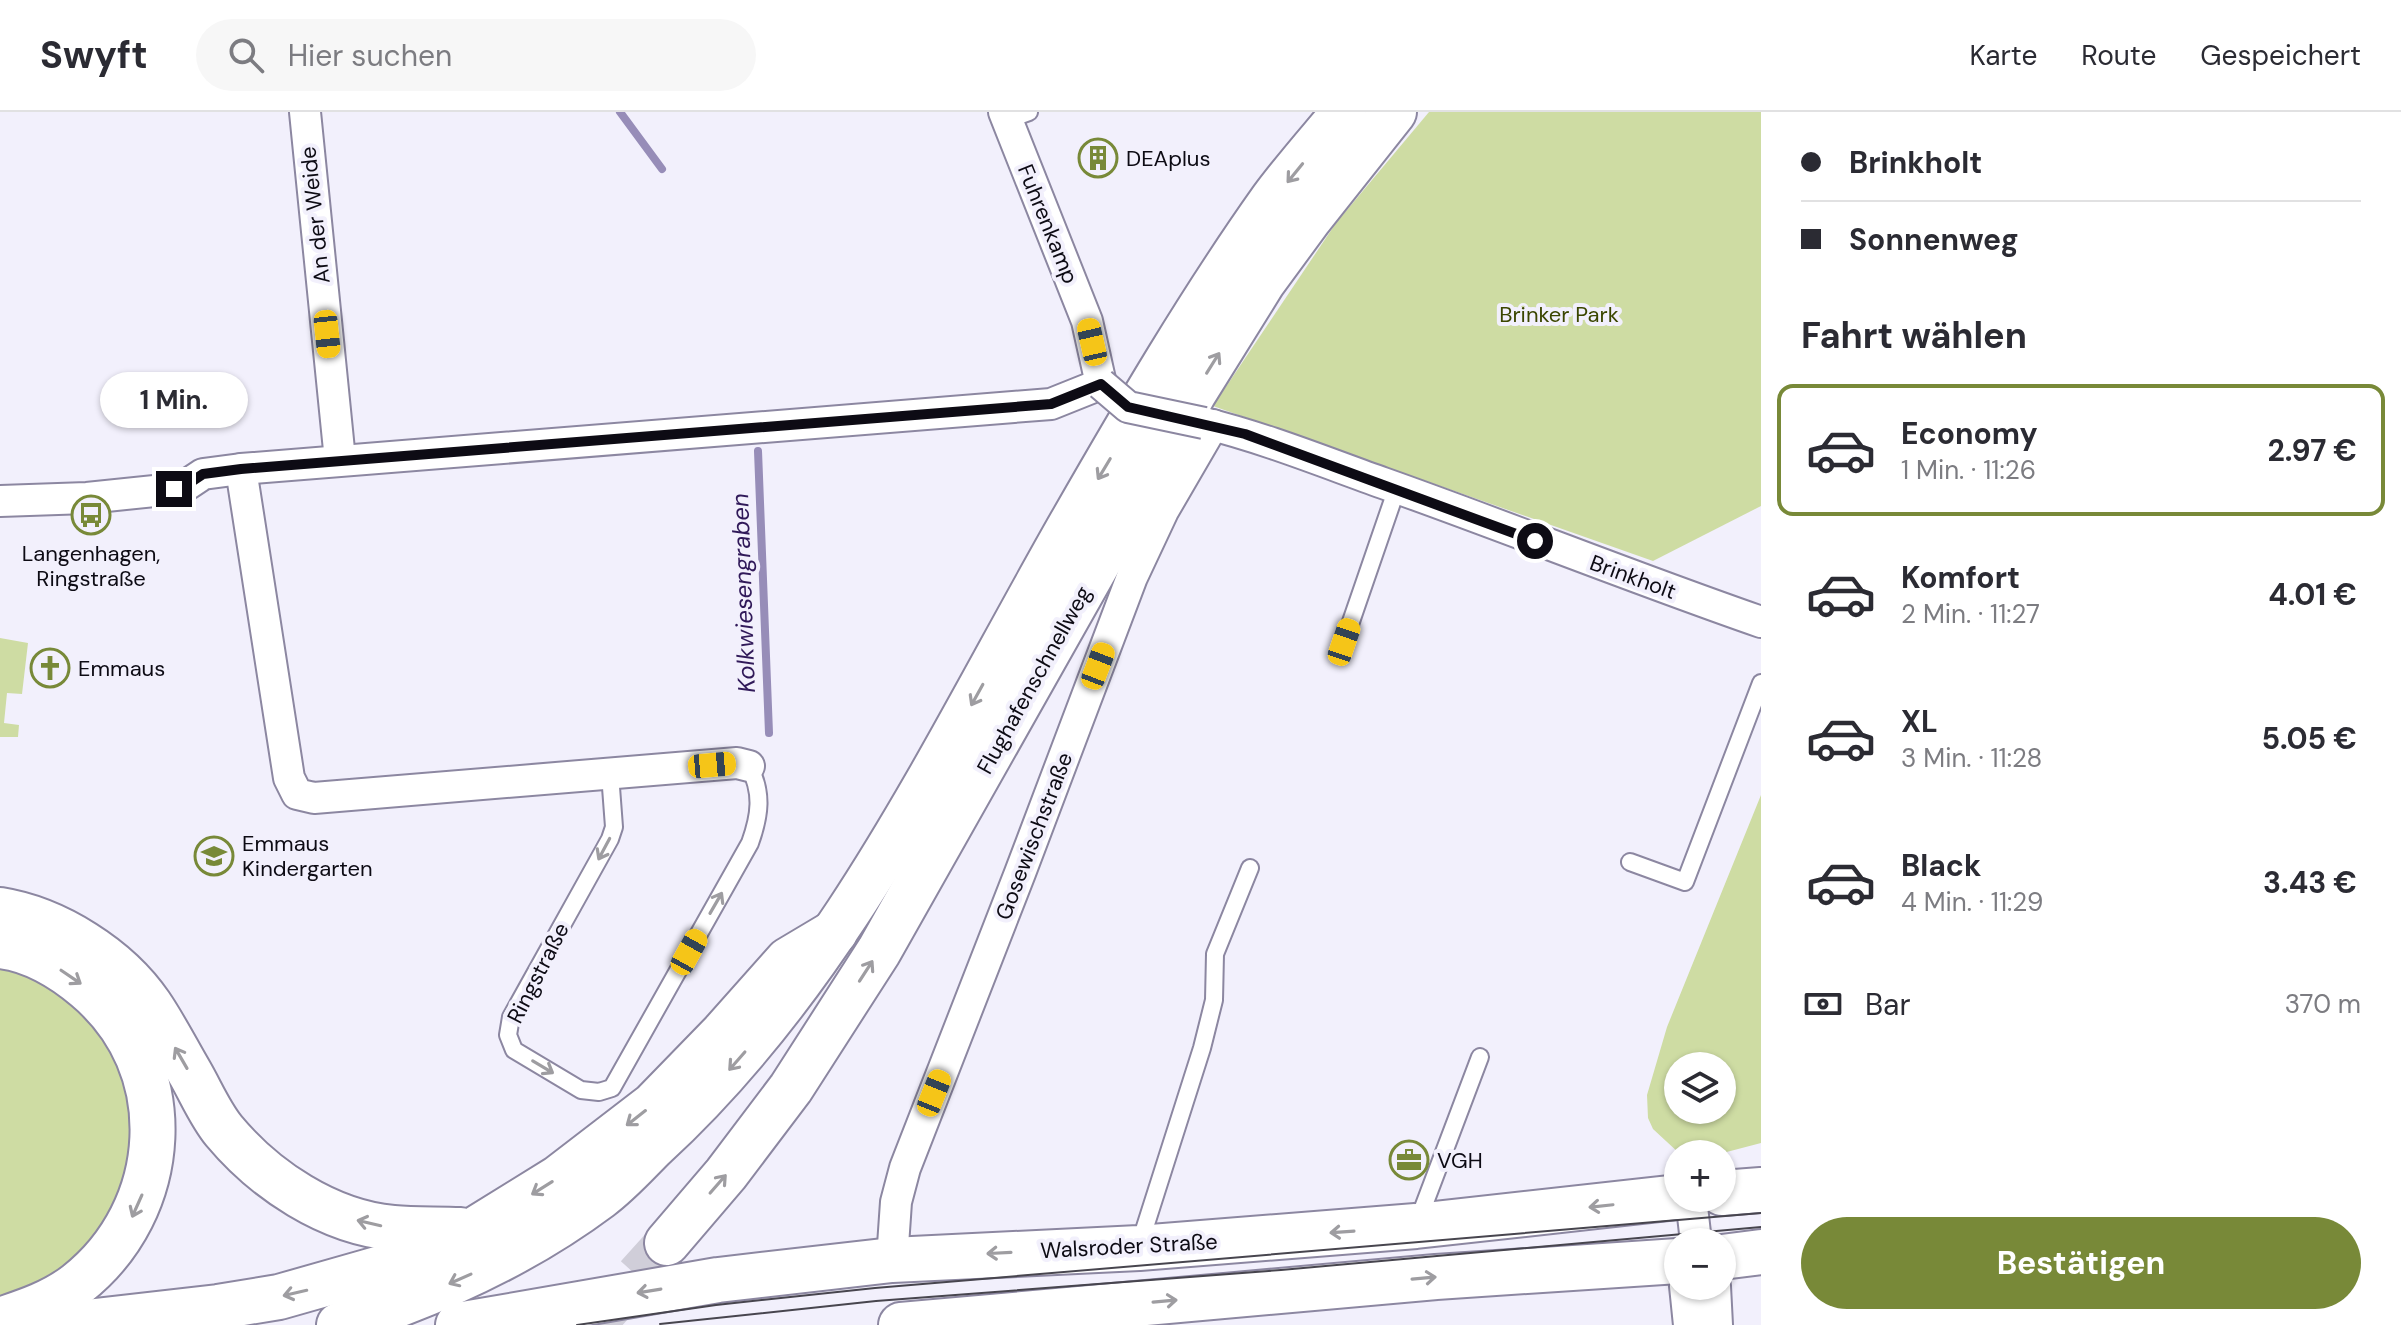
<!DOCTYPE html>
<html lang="de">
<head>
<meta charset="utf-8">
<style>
	:root { --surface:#fff; --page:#f7f7f7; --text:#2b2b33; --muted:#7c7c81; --line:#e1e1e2; --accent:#788938 }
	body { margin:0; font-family:"DM Sans",sans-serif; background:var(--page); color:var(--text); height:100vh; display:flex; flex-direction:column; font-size:30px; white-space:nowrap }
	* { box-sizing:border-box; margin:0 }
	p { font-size:26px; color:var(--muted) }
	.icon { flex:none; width:44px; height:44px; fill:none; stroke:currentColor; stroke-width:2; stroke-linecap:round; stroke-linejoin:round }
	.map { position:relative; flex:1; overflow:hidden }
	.side { display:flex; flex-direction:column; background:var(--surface); width:640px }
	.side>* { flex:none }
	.hud { display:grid; align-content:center; height:176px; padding:0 40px; background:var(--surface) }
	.fabs { position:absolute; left:1664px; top:940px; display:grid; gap:16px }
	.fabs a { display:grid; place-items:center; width:72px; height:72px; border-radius:50%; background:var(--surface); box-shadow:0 2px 6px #0004; font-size:40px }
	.end { position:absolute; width:36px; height:36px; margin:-18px; border:10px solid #0d0b14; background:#fff; box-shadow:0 0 0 4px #fff }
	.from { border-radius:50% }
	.bubble { position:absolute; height:56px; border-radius:28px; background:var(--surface); box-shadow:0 2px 6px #0004; font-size:26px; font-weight:700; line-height:56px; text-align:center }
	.car { position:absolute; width:24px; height:48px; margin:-24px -12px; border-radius:10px; box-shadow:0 0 6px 2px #0007; background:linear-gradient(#f5c518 24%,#345 0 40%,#f5c518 0 76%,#345 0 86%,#f5c518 0) }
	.hud b { display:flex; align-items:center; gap:28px; height:76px; font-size:30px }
	.hud b+b { border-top:2px solid var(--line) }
	.hud i { width:20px; height:20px; background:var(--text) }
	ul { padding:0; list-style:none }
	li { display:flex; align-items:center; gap:24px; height:132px; margin:0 16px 12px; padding:0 24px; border:4px solid transparent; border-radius:16px }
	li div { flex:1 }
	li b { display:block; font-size:30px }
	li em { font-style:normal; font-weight:700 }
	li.on { border-color:var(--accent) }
	li>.icon { width:72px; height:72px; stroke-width:1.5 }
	h2 { padding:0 40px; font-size:36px; line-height:96px }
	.pay { display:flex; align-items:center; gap:20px; height:88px; padding:0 40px; font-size:30px }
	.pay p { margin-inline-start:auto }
	.action { display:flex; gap:16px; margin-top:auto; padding:16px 40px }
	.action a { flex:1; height:92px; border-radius:48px; background:var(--accent); color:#fff; font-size:32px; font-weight:700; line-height:92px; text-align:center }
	header { display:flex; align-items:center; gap:48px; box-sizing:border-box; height:112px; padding:0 40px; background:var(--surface); border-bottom:2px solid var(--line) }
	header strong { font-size:38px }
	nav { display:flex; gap:44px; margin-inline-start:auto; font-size:28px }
	.search { width:560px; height:72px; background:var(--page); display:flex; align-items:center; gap:20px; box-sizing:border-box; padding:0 28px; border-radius:44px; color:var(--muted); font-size:30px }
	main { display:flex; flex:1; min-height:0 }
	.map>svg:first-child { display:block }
</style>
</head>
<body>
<header>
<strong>Swyft</strong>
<div class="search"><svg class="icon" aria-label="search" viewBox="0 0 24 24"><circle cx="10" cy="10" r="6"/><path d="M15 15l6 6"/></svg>Hier suchen</div>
<nav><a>Karte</a><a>Route</a><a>Gespeichert</a></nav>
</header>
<main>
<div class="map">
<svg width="1761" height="1213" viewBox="0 0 1761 1213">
	<rect width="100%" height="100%" fill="#f2f0fc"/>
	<g fill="#cedca3" fill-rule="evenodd">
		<polygon points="1429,0 1761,0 1761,394 1653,449 1213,294 1336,111"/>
		<polygon points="0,526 28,531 22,582 7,581 4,611 19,613 18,625 0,625"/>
		<path d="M 1761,683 L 1761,1031 L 1719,1042 L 1680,1042 L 1653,1017 L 1648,1006 L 1647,983 L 1667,915 ZM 1678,954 L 1722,954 L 1722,998 L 1678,998 Z"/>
		<polygon points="0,852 27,859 94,902 143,1003 104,1132 0,1197"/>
	</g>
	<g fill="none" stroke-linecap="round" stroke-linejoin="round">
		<g stroke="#978db8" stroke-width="8">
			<polyline points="620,0 662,57"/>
			<polyline points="758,339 769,621"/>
		</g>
		<polyline stroke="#d0ced9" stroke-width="44" stroke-dasharray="44 22" stroke-linecap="butt" points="593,1213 667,1131"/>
		<defs>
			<g id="service">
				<polyline points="1007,8 1029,0"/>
				<polyline points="1344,530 1397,376"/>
				<path d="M 610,662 L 614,715 L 610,727 L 511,905 L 508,923 L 514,938 L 581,978 L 599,980 L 612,976 L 750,731 C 760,703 763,681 749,654"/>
				<polyline points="1630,750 1685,770 1761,571"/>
				<polyline points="1418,1109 1480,945"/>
				<polyline points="1139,1134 1202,936 1214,888 1215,842 1250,756"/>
			</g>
			<g id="minor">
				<polyline points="305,0 340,348"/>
				<path d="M 1204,311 C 1265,326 1324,350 1383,371 C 1510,416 1634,466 1761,510"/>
				<polyline points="241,357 289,666 297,682 314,686 737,651 749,654"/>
				<polyline points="0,389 87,386 174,377 188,372 203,362 241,357 1051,292 1101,272 1087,209 1004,0"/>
				<polyline points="1691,1086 1696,1130"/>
				<polyline points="892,1148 896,1090 905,1056 1020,761 1132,465 1163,399 1213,313"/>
				<polyline points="1685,1174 1689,1213"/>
				<polyline points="1715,1174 1717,1213"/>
			</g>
			<g id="secondary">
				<polyline points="1722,1081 1761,1078"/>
				<polyline points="1722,1145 1761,1140"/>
				<polyline points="458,1213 718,1168 892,1148 1139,1136 1416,1114 1678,1085"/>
				<polyline points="901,1213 1436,1165 1678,1149"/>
			</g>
			<g id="trunk">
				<polyline points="667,1131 726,1062 791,976 879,839 1194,281 1263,170 1310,106 1394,0"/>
				<path d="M 339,1213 C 432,1184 521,1144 600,1085 C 619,1071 636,1052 653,1035 C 840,864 947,629 1071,412 C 1134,302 1199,191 1272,88 C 1294,58 1320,29 1344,0"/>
			</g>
			<g id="motorway">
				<path d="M 0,798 C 56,807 118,846 150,893 C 165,915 177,939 190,961 C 201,980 210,1002 224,1019 C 265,1068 328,1110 393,1116 C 415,1118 438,1117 460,1118"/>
				<path d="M 0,834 C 31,837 63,856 86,876 C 181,955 171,1098 77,1172 C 54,1190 27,1199 0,1208"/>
				<polyline points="60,1213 218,1195 279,1185 388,1154 474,1118 558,1066 653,993 723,921 788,848 835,820"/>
			</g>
		</defs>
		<use href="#service" stroke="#8c87a1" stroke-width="20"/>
		<use href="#minor" stroke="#8c87a1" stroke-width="34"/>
		<use href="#secondary" stroke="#8c87a1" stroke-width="48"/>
		<use href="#trunk" stroke="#8c87a1" stroke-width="48"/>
		<use href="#motorway" stroke="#8c87a1" stroke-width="48"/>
		<use href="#service" stroke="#fff" stroke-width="16"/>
		<use href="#minor" stroke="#fff" stroke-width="30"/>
		<use href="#secondary" stroke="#fff" stroke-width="44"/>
		<use href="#trunk" stroke="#fff" stroke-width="44"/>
		<use href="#motorway" stroke="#fff" stroke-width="44"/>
		<g stroke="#47454e" stroke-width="2">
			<polyline points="660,1212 876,1189 1281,1158 1761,1115"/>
			<polyline points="577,1213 716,1193 875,1176 1761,1101"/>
		</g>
		<defs>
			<polyline id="minor-bridge" points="1101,272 1128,295 1204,311"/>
		</defs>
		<use href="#minor-bridge" stroke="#8c87a1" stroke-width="34" stroke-linecap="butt"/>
		<use href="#minor-bridge" stroke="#fff" stroke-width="30"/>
	</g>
	<defs><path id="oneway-shaft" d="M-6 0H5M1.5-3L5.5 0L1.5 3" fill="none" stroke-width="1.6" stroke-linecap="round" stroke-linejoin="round" transform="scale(2)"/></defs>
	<g stroke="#9e9da1">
		<use href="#oneway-shaft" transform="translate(1295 61) rotate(129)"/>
		<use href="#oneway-shaft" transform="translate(1213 251) rotate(-58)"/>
		<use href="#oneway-shaft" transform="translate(1104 357) rotate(121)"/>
		<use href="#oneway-shaft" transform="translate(977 583) rotate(119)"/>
		<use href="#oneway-shaft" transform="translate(604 737) rotate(118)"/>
		<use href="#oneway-shaft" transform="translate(716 791) rotate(-60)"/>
		<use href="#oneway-shaft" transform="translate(866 859) rotate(-57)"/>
		<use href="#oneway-shaft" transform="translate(71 865) rotate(34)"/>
		<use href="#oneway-shaft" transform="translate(181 946) rotate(-120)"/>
		<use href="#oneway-shaft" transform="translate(737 949) rotate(131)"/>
		<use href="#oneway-shaft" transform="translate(543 955) rotate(31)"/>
		<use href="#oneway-shaft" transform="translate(636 1006) rotate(142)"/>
		<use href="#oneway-shaft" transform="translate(718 1072) rotate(-49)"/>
		<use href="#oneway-shaft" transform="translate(542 1076) rotate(148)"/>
		<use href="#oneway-shaft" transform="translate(137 1094) rotate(114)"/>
		<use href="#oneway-shaft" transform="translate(1601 1094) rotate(174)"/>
		<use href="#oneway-shaft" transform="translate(369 1111) rotate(-167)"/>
		<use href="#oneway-shaft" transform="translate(1342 1120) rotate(176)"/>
		<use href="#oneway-shaft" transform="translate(999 1141) rotate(177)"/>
		<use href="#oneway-shaft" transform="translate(1424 1166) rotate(-5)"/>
		<use href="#oneway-shaft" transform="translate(460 1167) rotate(156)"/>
		<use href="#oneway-shaft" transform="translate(649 1179) rotate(171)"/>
		<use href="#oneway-shaft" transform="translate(295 1181) rotate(167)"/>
		<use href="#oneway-shaft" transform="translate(1165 1189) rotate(-5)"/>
	</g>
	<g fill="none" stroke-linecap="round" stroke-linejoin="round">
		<polyline stroke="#0d0b14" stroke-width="10" points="174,377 188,372 203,362 241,357 1051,292 1101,272 1128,295 1245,322 1535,429"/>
	</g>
	<defs>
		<symbol id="building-ring" viewBox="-11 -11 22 22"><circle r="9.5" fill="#f2f0fc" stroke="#788938" stroke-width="1.5"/><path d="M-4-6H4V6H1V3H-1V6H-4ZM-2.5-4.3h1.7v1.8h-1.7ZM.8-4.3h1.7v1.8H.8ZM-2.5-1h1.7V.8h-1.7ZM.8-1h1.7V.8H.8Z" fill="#788938"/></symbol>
		<symbol id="bus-ring" viewBox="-11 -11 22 22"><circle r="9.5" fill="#f2f0fc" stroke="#788938" stroke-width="1.5"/><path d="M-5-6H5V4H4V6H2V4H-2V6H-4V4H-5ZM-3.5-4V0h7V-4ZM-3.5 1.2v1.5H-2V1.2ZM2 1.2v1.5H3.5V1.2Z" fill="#788938"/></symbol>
		<symbol id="church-ring" viewBox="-11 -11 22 22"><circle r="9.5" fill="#f2f0fc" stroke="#788938" stroke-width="1.5"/><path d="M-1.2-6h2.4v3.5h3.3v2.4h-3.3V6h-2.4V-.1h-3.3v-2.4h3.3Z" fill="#788938"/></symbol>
		<symbol id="school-ring" viewBox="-11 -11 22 22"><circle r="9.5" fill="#f2f0fc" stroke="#788938" stroke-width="1.5"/><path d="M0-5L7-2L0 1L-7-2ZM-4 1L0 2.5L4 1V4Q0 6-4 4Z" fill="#788938"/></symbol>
		<symbol id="office-ring" viewBox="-11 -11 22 22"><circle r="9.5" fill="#f2f0fc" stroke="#788938" stroke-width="1.5"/><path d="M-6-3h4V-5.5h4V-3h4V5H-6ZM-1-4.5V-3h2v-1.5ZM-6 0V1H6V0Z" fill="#788938"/></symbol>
	</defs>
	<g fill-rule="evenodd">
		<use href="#building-ring" x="1076" y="24" width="44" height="44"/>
		<use href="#bus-ring" x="69" y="381" width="44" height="44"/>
		<use href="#church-ring" x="28" y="534" width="44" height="44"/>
		<use href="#school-ring" x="192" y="722" width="44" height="44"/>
		<use href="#office-ring" x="1387" y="1026" width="44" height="44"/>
	</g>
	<g text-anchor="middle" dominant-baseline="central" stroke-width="8" stroke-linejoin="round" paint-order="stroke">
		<g font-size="22" fill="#0d0b14" stroke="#f2f0fc" text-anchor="start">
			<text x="1126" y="46">DEAplus</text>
			<text x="91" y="441" text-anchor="middle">Langenhagen,<tspan x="91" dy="25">Ringstraße</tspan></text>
			<text x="78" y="556">Emmaus</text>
			<text x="242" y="731">Emmaus<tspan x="242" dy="25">Kindergarten</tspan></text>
			<text x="1437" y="1048">VGH</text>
		</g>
		<g font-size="22" fill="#0d0b14" stroke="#f2f0fc">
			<text transform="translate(315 103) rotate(-96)">An der Weide</text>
			<text transform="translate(1048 112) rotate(68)">Fuhrenkamp</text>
			<text transform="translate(1633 465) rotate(20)">Brinkholt</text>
			<text transform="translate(1034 568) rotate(-61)">Flughafenschnellweg</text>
			<text transform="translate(1034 724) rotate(-69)">Gosewischstraße</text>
			<text transform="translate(538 861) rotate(-63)">Ringstraße</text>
			<text transform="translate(1129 1134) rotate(-3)">Walsroder Straße</text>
		</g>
		<g font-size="22" fill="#3b4600" stroke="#f2f0fc">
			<text x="1559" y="202">Brinker Park</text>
		</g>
		<g font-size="24" font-style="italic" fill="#301959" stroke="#f2f0fc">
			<text transform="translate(743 481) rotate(-92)">Kolkwiesengraben</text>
		</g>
	</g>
</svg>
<div class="fabs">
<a><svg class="icon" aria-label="layers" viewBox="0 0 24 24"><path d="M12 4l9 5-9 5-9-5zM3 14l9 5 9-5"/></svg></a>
<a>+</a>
<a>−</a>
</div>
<i class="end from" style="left:1535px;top:429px"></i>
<i class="end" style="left:174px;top:377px"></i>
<div class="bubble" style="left:100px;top:260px;width:148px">1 Min.</div>
<i class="car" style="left:327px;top:222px;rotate:174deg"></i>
<i class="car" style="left:1092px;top:230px;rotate:347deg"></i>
<i class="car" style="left:1344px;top:530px;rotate:19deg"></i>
<i class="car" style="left:1098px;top:554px;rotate:21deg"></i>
<i class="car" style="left:712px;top:653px;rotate:85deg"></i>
<i class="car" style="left:689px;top:840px;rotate:29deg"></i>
<i class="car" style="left:934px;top:981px;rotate:22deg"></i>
</div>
<section class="side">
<div class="hud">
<b><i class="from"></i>Brinkholt</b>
<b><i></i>Sonnenweg</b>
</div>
<h2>Fahrt wählen</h2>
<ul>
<li class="on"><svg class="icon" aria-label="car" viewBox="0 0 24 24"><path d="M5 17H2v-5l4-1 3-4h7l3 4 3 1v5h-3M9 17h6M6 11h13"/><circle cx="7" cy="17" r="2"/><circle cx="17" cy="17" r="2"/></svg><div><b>Economy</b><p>1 Min. · 11:26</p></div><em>2.97 €</em></li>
<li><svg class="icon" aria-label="car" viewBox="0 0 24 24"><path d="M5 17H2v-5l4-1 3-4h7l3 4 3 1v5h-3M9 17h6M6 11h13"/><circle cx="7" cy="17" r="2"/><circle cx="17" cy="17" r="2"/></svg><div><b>Komfort</b><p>2 Min. · 11:27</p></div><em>4.01 €</em></li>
<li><svg class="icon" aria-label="car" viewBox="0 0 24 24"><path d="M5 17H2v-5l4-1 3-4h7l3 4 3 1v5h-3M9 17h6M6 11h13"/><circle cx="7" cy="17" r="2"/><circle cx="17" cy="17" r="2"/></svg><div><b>XL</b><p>3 Min. · 11:28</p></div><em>5.05 €</em></li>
<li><svg class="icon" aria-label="car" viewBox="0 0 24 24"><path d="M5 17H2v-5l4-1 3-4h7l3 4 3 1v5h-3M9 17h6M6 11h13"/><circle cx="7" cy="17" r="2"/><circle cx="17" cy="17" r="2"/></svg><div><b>Black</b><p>4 Min. · 11:29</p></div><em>3.43 €</em></li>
</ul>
<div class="pay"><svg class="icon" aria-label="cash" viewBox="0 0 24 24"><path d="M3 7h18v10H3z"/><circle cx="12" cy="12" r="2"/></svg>Bar<p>370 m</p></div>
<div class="action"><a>Bestätigen</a></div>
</section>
</main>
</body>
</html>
